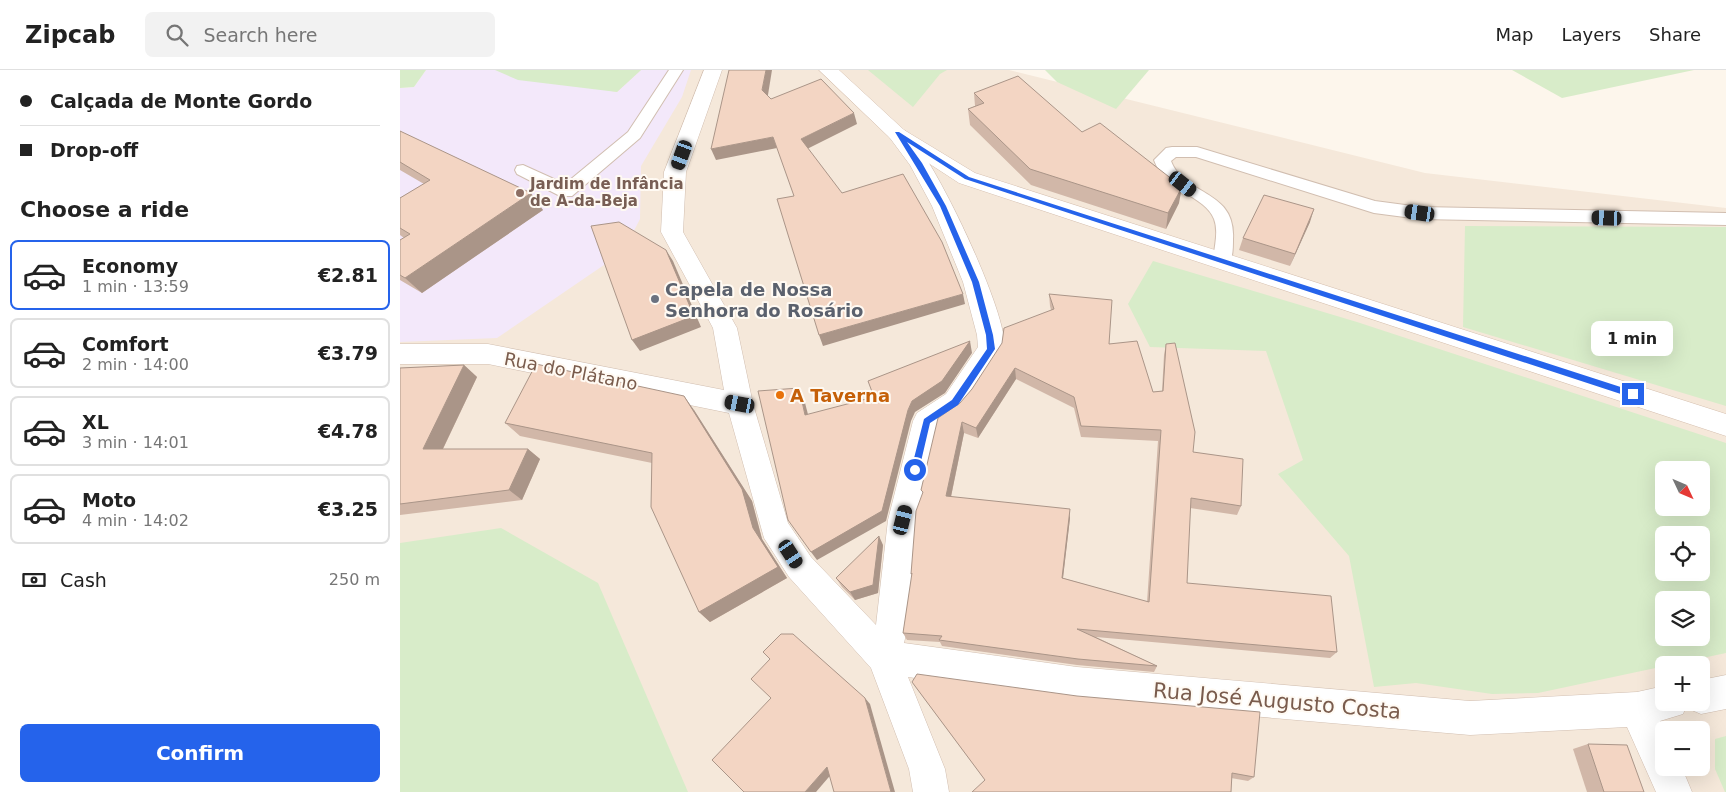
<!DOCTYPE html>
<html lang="en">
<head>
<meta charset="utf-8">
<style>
	:root { --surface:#fff; --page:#f2f2f2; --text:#222; --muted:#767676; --line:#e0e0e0; --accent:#2563eb }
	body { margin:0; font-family:"DejaVu Sans",sans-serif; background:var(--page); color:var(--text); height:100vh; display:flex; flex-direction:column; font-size:19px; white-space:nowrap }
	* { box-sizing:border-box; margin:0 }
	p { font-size:16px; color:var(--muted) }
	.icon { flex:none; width:28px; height:28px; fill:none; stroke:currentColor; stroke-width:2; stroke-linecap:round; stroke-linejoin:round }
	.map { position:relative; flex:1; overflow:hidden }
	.panel { display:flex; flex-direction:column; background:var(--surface); width:400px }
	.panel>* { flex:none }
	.banner { display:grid; align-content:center; height:110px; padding:0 20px; background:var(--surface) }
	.needle { width:32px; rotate:134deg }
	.buttons { position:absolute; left:1255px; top:391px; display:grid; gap:10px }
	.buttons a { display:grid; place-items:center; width:55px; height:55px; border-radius:8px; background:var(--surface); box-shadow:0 5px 20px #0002; font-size:25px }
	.end { position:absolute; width:22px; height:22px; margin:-11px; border:6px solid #2563eb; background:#fff; box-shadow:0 0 0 2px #fff }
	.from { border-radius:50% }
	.bubble { position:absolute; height:35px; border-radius:8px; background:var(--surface); box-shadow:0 5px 20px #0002; font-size:16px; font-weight:800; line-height:35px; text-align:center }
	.car { position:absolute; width:15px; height:30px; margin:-15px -8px; border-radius:6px; box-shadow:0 0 4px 1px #0007; background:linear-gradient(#222 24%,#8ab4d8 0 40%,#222 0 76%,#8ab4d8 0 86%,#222 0) }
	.banner b { display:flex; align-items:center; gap:18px; height:48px; font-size:19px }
	.banner b+b { border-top:1px solid var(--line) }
	.banner i { width:12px; height:12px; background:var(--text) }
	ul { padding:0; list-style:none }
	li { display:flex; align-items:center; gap:15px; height:70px; margin:0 10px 8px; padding:0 10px; border:2px solid var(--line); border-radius:8px }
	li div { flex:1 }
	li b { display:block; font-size:19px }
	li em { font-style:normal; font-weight:800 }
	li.on { border-color:var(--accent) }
	li>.icon { width:45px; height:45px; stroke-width:1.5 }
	h2 { padding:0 20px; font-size:22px; line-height:60px }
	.pay { display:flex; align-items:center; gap:12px; height:55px; padding:0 20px; font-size:19px }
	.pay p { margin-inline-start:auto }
	.action { display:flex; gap:10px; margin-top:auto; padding:10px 20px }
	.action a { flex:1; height:58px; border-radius:8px; background:var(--accent); color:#fff; font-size:20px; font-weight:800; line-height:58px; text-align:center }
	header { display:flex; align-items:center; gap:30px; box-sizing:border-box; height:70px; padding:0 25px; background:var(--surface); border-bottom:1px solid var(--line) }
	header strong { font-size:24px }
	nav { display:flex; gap:28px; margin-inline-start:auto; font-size:18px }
	.search { width:350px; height:45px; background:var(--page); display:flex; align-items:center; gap:12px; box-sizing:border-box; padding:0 18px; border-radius:8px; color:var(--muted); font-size:19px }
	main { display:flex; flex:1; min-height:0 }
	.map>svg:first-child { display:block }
</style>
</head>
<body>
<header>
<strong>Zipcab</strong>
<div class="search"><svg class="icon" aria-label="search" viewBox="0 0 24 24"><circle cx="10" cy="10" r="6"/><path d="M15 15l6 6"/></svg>Search here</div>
<nav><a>Map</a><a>Layers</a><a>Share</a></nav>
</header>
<main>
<section class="panel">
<div class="banner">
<b><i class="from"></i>Calçada de Monte Gordo</b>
<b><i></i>Drop-off</b>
</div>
<h2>Choose a ride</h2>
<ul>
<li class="on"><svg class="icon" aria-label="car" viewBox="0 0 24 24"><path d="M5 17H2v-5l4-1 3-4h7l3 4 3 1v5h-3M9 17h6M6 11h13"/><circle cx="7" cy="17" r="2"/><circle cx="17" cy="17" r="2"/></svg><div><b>Economy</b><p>1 min · 13:59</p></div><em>€2.81</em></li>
<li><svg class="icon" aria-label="car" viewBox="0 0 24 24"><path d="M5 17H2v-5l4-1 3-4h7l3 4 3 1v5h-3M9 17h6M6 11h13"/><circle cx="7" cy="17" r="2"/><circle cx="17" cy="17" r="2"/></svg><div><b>Comfort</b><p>2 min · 14:00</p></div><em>€3.79</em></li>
<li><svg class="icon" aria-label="car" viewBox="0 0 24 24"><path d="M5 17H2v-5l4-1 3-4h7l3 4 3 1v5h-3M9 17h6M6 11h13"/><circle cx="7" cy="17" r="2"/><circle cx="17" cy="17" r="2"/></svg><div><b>XL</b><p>3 min · 14:01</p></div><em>€4.78</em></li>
<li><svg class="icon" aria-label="car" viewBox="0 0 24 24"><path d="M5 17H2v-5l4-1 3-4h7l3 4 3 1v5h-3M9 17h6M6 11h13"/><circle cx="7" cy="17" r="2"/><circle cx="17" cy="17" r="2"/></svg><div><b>Moto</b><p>4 min · 14:02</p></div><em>€3.25</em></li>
</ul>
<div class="pay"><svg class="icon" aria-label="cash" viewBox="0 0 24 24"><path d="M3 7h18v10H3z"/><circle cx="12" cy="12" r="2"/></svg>Cash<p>250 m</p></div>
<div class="action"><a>Confirm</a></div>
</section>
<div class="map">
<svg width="1326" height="722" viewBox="0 0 1326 722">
	<rect width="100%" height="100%" fill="#fdf6ec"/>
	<path fill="#f5e8da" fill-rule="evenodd" d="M 106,0 L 609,0 L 1025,103 L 1326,138 L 1326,722 L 0,722 L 0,36 ZM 1264,400 L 1301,400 L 1301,438 L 1264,438 ZM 1264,465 L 1301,465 L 1301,502 L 1264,502 ZM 1264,530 L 1301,530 L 1301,568 L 1264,568 ZM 1264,595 L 1301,595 L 1301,632 L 1264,632 ZM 1264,660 L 1301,660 L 1301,698 L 1264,698 Z"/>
	<polygon fill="#f3e8fa" points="26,0 99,0 217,22 241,0 291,0 282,27 241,96 240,149 223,182 97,268 0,272 0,18 14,17"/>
	<g fill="#d8ecc9" fill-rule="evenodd">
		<polygon points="0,0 26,0 14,17 0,18"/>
		<polygon points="95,0 241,0 217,22 118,10"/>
		<polygon points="468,0 547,0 540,4 513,37"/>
		<polygon points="645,0 749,0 716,39 657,12"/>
		<polygon points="1112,0 1294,0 1162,28"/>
		<polygon points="1065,156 1326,157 1326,336 1063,257"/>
		<path d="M 753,191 L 957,252 L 1326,373 L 1326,583 L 1138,623 L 1092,624 L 1016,613 L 974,617 L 949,486 L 878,404 L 903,390 L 866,281 L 750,277 L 728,234 ZM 1264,400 L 1301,400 L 1301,438 L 1264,438 ZM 1264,465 L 1301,465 L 1301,502 L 1264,502 ZM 1264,530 L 1301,530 L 1301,568 L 1264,568 Z"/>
		<polygon points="101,458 198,513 288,722 0,722 0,473"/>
		<polygon points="1326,666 1326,722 1325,722 1315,699 1315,669"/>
	</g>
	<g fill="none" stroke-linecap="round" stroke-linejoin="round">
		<defs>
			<g id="lane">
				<polygon points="269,0 283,0 240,68 172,126 160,126 117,104 115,100 117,96 123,95 165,114 228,62"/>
				<path d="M 772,77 L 797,77 L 975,131 L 1020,137 L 1326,143 L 1326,155 L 1020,149 L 974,143 L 796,87 L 776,87 L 771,91 C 784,126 836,119 833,169 C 833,178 833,188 828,196 L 822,197 L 816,196 L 813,191 C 814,178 819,162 814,149 C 805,125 765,122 754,90 L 766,78 Z"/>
			</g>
			<path id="street" d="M 304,0 L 322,0 L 286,102 L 283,162 L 337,258 L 353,334 L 388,453 L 411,487 L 476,555 L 488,450 L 513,351 L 517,343 L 546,324 L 578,277 L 577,265 L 563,212 L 532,136 L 510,95 L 487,64 L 490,60 C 495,58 500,57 504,60 C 531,79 611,249 604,279 C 602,287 570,334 564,340 C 557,347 547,352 539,357 L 518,450 L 509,551 L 504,573 L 677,597 L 1070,631 L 1237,622 L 1264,616 L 1264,632 L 1301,632 L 1301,610 L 1326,605 L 1326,639 L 1301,644 L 1289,639 L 1287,634 L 1283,644 L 1260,651 L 1264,660 L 1264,698 L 1282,698 L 1292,722 L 1256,722 L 1227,657 L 1070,665 L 677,631 L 508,607 L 545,699 L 549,722 L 513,722 L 509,699 L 471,598 L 389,507 L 364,468 L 329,343 L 88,294 L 0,294 L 0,274 L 88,274 L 324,320 L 313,258 L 261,162 L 264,102 Z"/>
			<polygon id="secondary" points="419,0 439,0 504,60 575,103 1326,344 1326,366 559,113 490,68"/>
		</defs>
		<use href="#lane" stroke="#d1beb0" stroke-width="2"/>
		<use href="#street" stroke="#d1beb0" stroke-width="1"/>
		<use href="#secondary" stroke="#d6c0b0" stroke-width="1"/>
		<use href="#lane" fill="#fff" fill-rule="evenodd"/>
		<use href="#street" fill="#fff" fill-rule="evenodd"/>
		<use href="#secondary" fill="#fff" fill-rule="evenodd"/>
	</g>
	<g fill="#d1b7a8" fill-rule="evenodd">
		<polygon points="574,23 682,62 779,133 766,159 631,115 570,55 568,39 575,36"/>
		<polygon points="0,61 143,140 22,223 0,210 0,170 4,168 0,165 0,128 24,114 0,100"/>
		<polygon points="910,152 890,196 839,180 843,168"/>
		<path d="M 649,224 L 709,274 L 753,322 L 762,321 L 764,285 L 766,274 L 793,382 L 841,436 L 837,445 L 790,438 L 787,513 L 937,582 L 930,588 L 696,567 L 757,596 L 754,602 L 677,595 L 542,576 L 540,572 L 507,570 L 503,563 L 512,507 L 511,504 L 523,423 L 521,420 L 560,333 L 651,240 L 650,236 ZM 616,309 L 674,338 L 681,367 L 758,371 L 747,532 L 663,508 L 670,448 L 551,427 L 564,363 L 578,368 Z"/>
		<polygon points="64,295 77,307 43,379 128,379 140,389 122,430 0,445 0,298"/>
		<polygon points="294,340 352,431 362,469 387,508 310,552 299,542 252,393 120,366 105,353"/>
		<polygon points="483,475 478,523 455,530 442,517 436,508"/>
		<polygon points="512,612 854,707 848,711 831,708 585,710"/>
		<polygon points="1188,674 1244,722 1187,722 1173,679"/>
	</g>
	<g fill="#aa9588">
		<polygon points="366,0 372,0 367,31 362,20"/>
		<polygon points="454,43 457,54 405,80 401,69"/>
		<polygon points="373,67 377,78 316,90 311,79"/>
		<polygon points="782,117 779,133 766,159 768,143"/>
		<polygon points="131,123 143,140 22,223 5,208"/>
		<polygon points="914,139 910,152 890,196 895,184"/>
		<polygon points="266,180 273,191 301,257 240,281 232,270"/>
		<polygon points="563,224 565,234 423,276 419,265"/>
		<polygon points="570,271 572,283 545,323 515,342 511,351 486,451 417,490 411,482 508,340 512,331"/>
		<polygon points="64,295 77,307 38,389 23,379"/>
		<polygon points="615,298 616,309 578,368 576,358"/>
		<polygon points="399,318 404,329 411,356 405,345"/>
		<polygon points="284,326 294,340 352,431 362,469 387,508 310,552 299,542"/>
		<polygon points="562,352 564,363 549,436 546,426"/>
		<polygon points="128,379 140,389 122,430 109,420"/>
		<polygon points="670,439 670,448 662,516 662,508"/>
		<polygon points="479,466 483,475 478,523 455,530 450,522"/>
		<polygon points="465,628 470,634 495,722 491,722"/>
		<polygon points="427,697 434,701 416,722 405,722"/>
	</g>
	<g fill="#f3d5c3" stroke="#aa9588" fill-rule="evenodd">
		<polygon points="329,0 366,0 362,20 371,29 421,9 454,43 401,69 442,123 503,104 542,172 563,224 419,265 377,129 394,126 373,67 311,79"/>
		<polygon points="618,6 682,62 700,53 782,117 768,143 630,99 568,39 584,33 574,23"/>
		<polygon points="0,61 131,123 5,208 0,205 0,170 10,164 0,158 0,128 30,110 0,92"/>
		<polygon points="864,125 914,139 895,184 843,168"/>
		<polygon points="219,152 266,180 294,246 232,270 191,156"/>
		<path d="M 649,224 L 712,230 L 709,274 L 737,271 L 753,322 L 763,321 L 766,274 L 775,273 L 795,362 L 793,382 L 843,389 L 841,436 L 791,428 L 787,513 L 931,526 L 937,582 L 677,559 L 757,596 L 678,589 L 539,570 L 542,566 L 503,563 L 512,503 L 511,504 L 516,441 L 523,422 L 521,420 L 538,348 L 560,333 L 572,319 L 602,273 L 604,258 L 654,239 ZM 615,298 L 674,327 L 681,356 L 761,360 L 749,532 L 662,508 L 670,439 L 546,426 L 562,352 L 576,358 Z"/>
		<polygon points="570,271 542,311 512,331 508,340 482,441 411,482 388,450 358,321 399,318 405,345 474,327 468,311"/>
		<polygon points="136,294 284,326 342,419 353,458 378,497 299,542 251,437 252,383 105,353"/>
		<polygon points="64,295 23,379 128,379 109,420 0,434 0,298"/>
		<polygon points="479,466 473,515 450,522 436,508"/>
		<polygon points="381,564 393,564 465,628 491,722 434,722 427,697 405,722 344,722 312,690 371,628 351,609 370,589 363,582"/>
		<polygon points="517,604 677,626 860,642 854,707 832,703 831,722 572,722 585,710 512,612"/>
		<polygon points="1188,674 1227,675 1244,722 1204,722"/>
	</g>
	<polygon fill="#2563eb" points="495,62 499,62 569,107 1233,321 1237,324 1233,328 565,109 507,72 522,93 546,136 579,212 593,265 595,279 558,335 530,353 519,400 515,404 511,400 524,349 552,330 587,279 586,265 572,212 540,136"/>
	<circle fill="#8d6e63" stroke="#fffaf3" stroke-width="2" cx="120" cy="123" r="5"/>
	<circle fill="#6b7280" stroke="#fffaf3" stroke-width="2" cx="255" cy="229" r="5"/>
	<circle fill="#e8710a" stroke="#fffaf3" stroke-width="2" cx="380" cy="325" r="5"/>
	<g text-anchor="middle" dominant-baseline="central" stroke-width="4" stroke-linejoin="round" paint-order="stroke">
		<g font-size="15" font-weight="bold" fill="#785e54" stroke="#fffaf3" text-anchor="start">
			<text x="130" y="114">Jardim de Infância<tspan x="130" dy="17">de A-da-Beja</tspan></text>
		</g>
		<g font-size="18" font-weight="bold" fill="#5b616d" stroke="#fffaf3" text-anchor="start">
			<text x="265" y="219">Capela de Nossa<tspan x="265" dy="21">Senhora do Rosário</tspan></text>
		</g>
		<g font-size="18" fill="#7a5c4d" stroke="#fffaf3">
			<text transform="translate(171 301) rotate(11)">Rua do Plátano</text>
		</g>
		<g font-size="18" font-weight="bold" fill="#c56008" stroke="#fffaf3" text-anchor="start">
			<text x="390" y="325">A Taverna</text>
		</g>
		<g font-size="21" fill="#7a5c4d" stroke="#fffaf3">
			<text transform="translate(877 631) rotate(5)">Rua José Augusto Costa</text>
		</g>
	</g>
</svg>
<div class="buttons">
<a><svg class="needle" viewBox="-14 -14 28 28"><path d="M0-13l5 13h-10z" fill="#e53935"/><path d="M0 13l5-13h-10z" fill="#767676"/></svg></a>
<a><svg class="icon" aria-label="locate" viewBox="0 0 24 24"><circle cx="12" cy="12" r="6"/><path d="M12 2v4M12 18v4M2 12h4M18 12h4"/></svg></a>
<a><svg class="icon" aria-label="layers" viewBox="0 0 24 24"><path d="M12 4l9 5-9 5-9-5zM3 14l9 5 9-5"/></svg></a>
<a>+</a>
<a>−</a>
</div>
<i class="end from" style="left:515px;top:400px"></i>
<i class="end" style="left:1233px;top:324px"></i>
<div class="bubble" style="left:1191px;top:251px;width:82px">1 min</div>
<i class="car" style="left:282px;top:85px;rotate:200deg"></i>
<i class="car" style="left:783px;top:114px;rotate:128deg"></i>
<i class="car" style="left:1020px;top:143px;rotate:278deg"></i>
<i class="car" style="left:1207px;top:148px;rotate:272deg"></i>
<i class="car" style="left:340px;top:334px;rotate:281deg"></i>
<i class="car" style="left:503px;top:450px;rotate:14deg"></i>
<i class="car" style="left:391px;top:484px;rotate:147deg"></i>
</div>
</main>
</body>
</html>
